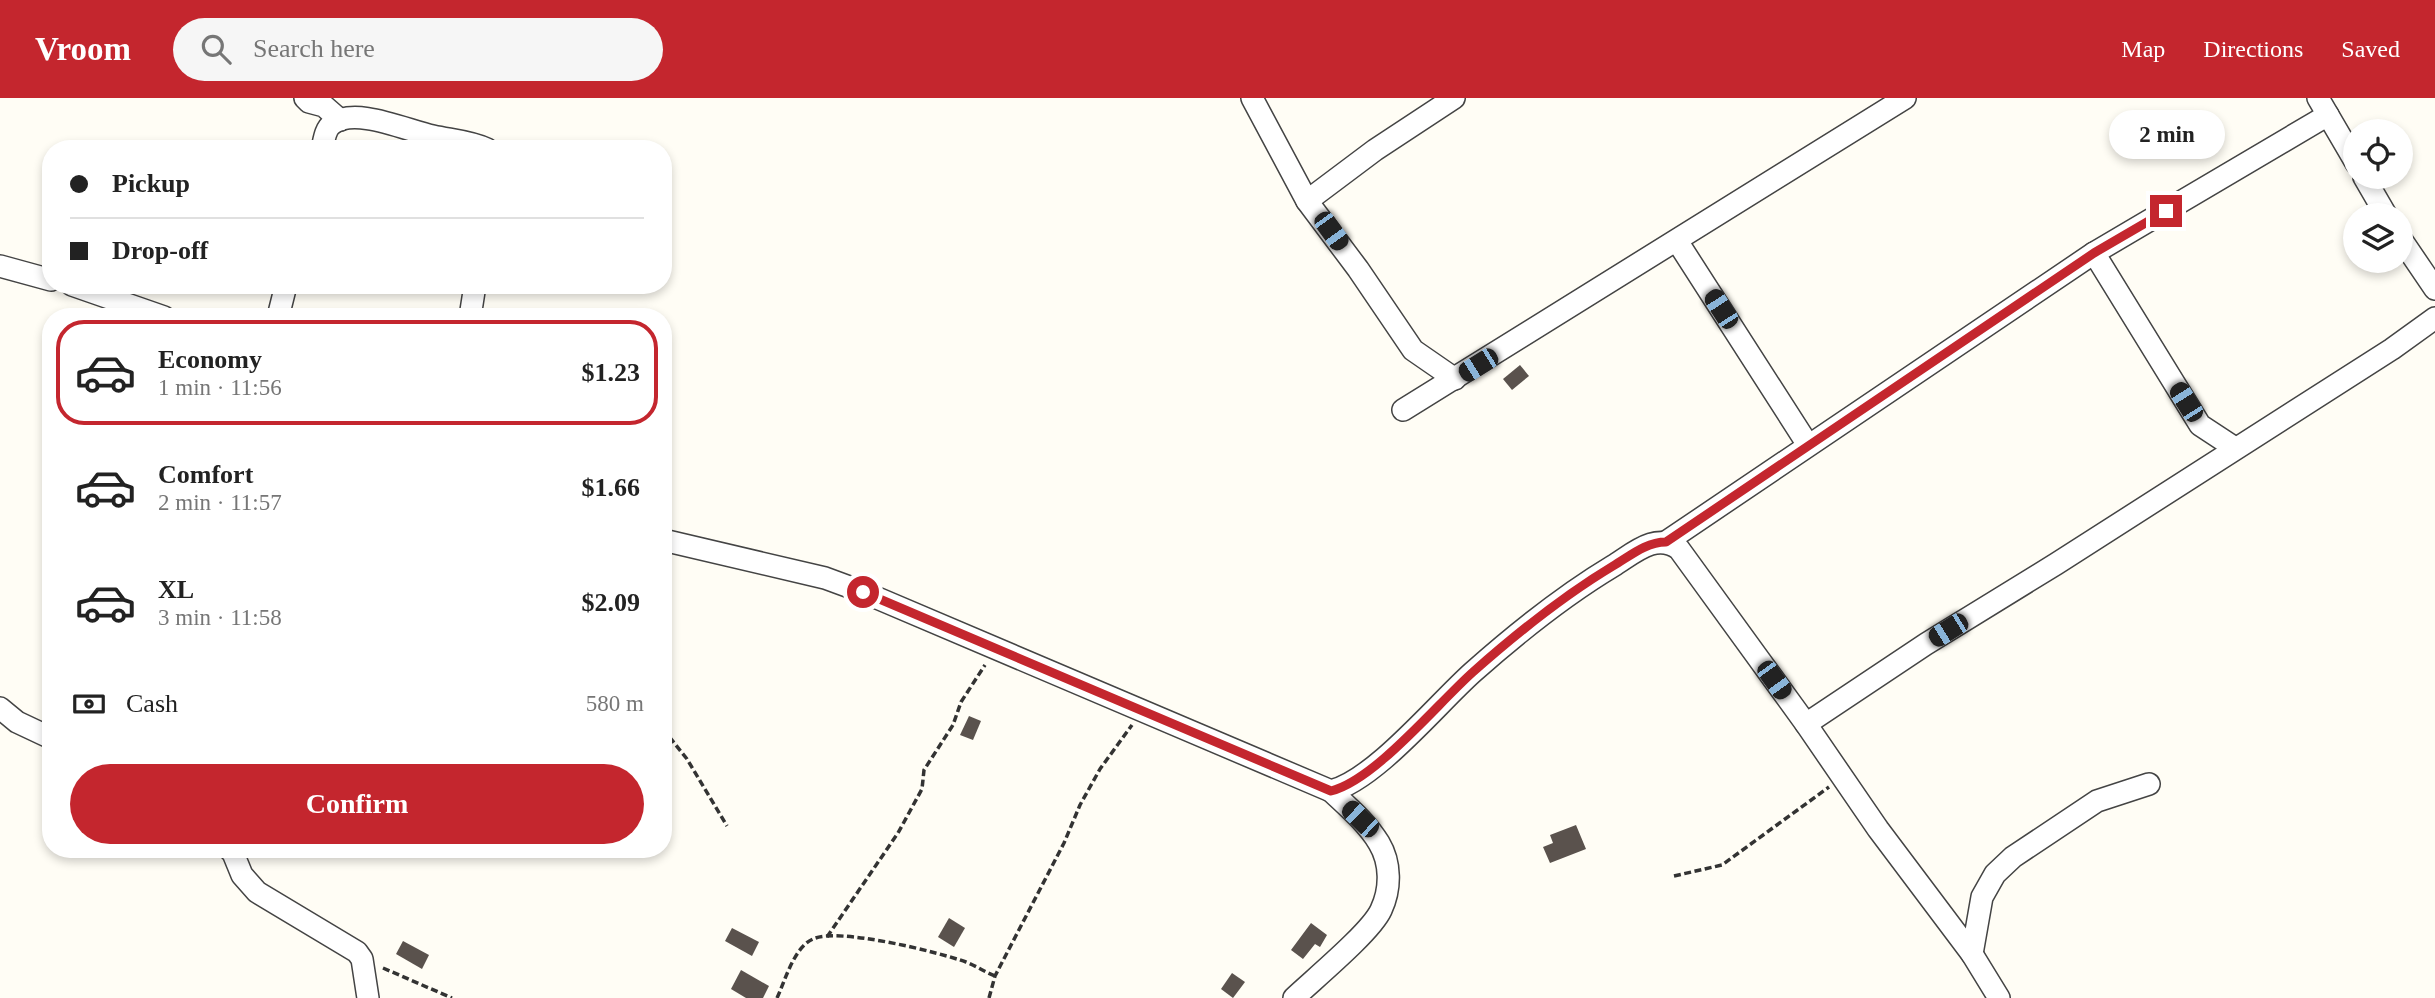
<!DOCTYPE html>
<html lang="en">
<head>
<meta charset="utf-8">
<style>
	:root { --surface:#fff; --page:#f6f6f6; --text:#222; --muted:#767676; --line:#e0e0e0; --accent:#c4262e }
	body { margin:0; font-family:Georgia,serif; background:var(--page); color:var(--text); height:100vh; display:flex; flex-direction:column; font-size:26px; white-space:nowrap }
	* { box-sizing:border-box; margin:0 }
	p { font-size:23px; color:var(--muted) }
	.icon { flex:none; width:38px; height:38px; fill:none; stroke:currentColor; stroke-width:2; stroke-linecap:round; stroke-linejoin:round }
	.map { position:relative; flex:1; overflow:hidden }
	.sheet { position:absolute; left:42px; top:210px; width:630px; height:550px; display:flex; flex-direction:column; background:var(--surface); border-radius:28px; box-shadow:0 4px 10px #0003 }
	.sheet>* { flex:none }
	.guide { position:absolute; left:42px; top:42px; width:630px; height:154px; border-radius:28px; box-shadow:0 4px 10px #0003; display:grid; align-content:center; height:154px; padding:0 28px; background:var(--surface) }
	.buttons { position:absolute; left:2343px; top:21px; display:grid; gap:14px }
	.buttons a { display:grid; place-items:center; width:70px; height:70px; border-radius:50%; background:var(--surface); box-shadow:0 4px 10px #0003; font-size:35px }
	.end { position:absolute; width:32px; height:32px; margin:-16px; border:9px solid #c4262e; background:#fff; box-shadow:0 0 0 4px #fff }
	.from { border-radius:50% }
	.bubble { position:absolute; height:49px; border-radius:24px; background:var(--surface); box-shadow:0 4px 10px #0003; font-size:23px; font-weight:700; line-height:49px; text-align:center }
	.car { position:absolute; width:21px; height:42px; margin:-21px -10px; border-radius:9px; box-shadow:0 0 5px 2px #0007; background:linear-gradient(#222 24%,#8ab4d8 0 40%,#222 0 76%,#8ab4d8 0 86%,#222 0) }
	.guide b { display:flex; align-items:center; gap:24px; height:66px; font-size:26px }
	.guide b+b { border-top:2px solid var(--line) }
	.guide i { width:18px; height:18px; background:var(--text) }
	ul { padding:12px 0 0; list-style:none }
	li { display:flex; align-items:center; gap:21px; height:105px; margin:0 14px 10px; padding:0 14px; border:4px solid transparent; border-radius:28px }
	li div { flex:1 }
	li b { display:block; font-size:26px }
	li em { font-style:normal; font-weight:700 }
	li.active { border-color:var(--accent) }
	li>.icon { width:63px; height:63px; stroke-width:1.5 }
	.pay { display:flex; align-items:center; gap:18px; height:77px; padding:0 28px; font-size:26px }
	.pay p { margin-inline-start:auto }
	.cta { display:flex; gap:14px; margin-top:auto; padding:14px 28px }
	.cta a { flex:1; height:80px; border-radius:42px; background:var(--accent); color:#fff; font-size:28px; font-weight:700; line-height:80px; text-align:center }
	header { display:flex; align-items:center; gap:42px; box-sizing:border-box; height:98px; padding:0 35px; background:var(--accent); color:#fff }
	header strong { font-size:33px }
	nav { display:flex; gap:38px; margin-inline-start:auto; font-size:24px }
	.search { width:490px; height:63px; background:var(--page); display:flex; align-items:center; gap:18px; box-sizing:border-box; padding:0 24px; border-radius:38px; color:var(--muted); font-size:26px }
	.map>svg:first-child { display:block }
</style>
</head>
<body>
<header>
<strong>Vroom</strong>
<div class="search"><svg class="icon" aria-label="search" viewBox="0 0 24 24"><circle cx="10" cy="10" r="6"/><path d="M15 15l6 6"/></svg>Search here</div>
<nav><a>Map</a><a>Directions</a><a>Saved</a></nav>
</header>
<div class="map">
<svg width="2435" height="900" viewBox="0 0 2435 900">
	<rect width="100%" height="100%" fill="#fffdf5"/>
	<g fill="#5a524d">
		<polygon points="1520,267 1529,278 1512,292 1503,281"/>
		<polygon points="969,618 981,623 973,642 960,637"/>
		<polygon points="1576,727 1586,751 1550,765 1543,749 1553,745 1550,737"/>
		<polygon points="949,820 965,830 954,849 938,839"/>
		<polygon points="1311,825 1327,837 1320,849 1315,846 1303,861 1291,852"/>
		<polygon points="732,830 759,844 752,858 725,843"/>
		<polygon points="403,843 429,857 422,871 396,856"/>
		<polygon points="741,872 769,888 763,900 746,900 731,891"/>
		<polygon points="1232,875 1245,884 1233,900 1221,891"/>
	</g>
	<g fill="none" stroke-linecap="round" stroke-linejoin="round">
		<defs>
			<g id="minor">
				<polyline points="305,0 309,4 324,8 340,22"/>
				<polyline points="1252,0 1307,103 1358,171 1413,252 1455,281"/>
				<polyline points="2318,0 2356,65"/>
				<path d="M 322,51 C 324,43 325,31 332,26 C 355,8 408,33 433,38 C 451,42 470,43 487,51"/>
				<polyline points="2364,79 2386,117"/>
				<polyline points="1307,103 1375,52 1454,0"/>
				<polyline points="2401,141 2435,191"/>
				<polyline points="1677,143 1808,347"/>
				<polyline points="2094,155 2200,327 2235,350"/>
				<polyline points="0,168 51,182"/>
				<polyline points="72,187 164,219"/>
				<polyline points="278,219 286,187"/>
				<polyline points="470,219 475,187"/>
				<polyline points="1403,312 1905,0"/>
				<path d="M 663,442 L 825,480 L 863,494 L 1331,693 C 1375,682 1437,606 1473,574 C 1517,535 1563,498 1613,468 C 1634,455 1656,434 1679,451 L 1806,626 L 1878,731 L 1972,856 L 1999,900"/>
				<polyline points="1666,444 2094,155 2328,17"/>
				<polyline points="0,610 17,624 51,640"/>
				<polyline points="1806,626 1926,546 2056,466 2392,251 2435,220"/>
				<polyline points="229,751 233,755 242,777 257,794 357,854 362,861 368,900"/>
				<polyline points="1972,856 1982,799 1995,776 2013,759 2097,703 2149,686"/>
				<path d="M 1294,900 C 1314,881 1371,834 1381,812 C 1391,791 1391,765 1379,745 C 1367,725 1348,709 1331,693"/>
			</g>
		</defs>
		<use href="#minor" stroke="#444" stroke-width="24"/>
		<g stroke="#333" stroke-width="3.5" stroke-dasharray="7 3.5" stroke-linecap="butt">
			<polyline points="663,631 687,661 727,728"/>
			<polyline points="1674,778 1722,767 1829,689"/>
			<polyline points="827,839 898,735 922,691 924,672 953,627 961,604 985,567"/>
			<polyline points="383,870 452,900"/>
			<path d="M 777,900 C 785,883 794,849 813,841 C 838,829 938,854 966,864 C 976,868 985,874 995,878"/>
			<polyline points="989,900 995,878 1064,745 1080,707 1100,671 1132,627"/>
		</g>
		<use href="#minor" stroke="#fff" stroke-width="21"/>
	</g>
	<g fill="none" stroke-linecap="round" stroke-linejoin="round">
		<path stroke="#c4262e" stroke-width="9" d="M 863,494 L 1331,693 C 1375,682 1437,606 1473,574 C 1517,535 1563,498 1613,468 C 1630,458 1646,444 1666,444 L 2094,155 L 2166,113"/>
	</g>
</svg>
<div class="buttons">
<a><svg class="icon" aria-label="locate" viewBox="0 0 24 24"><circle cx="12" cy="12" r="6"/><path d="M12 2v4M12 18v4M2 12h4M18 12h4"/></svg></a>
<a><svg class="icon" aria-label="layers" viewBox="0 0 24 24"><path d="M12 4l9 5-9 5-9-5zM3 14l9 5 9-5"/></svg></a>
</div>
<i class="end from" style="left:863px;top:494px"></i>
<i class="end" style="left:2166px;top:113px"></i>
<div class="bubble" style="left:2109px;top:12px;width:116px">2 min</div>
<i class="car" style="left:1331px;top:133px;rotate:144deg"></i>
<i class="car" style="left:1721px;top:211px;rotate:327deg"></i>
<i class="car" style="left:1478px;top:267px;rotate:238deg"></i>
<i class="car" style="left:2186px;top:304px;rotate:328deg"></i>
<i class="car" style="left:1948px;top:532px;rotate:238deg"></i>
<i class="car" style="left:1774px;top:582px;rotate:144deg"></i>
<i class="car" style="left:1360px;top:721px;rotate:314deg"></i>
<div class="guide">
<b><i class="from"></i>Pickup</b>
<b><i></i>Drop-off</b>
</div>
<section class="sheet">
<ul>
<li class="active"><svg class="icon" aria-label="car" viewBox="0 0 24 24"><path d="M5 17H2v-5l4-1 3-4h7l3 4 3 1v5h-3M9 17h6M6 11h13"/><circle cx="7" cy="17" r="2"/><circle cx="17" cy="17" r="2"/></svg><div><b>Economy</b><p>1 min · 11:56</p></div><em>$1.23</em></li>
<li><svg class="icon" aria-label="car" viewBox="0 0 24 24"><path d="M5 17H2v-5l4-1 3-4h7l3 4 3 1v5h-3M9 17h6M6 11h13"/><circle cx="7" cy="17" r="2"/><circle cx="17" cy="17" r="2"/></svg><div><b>Comfort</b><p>2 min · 11:57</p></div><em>$1.66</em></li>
<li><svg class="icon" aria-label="car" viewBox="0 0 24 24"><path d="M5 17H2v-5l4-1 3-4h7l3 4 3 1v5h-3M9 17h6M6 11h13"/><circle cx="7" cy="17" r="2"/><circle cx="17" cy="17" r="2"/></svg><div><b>XL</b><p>3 min · 11:58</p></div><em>$2.09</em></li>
</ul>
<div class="pay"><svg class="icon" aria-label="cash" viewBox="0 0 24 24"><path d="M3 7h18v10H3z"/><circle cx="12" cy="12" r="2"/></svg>Cash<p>580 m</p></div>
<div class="cta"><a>Confirm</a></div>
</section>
</div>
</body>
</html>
